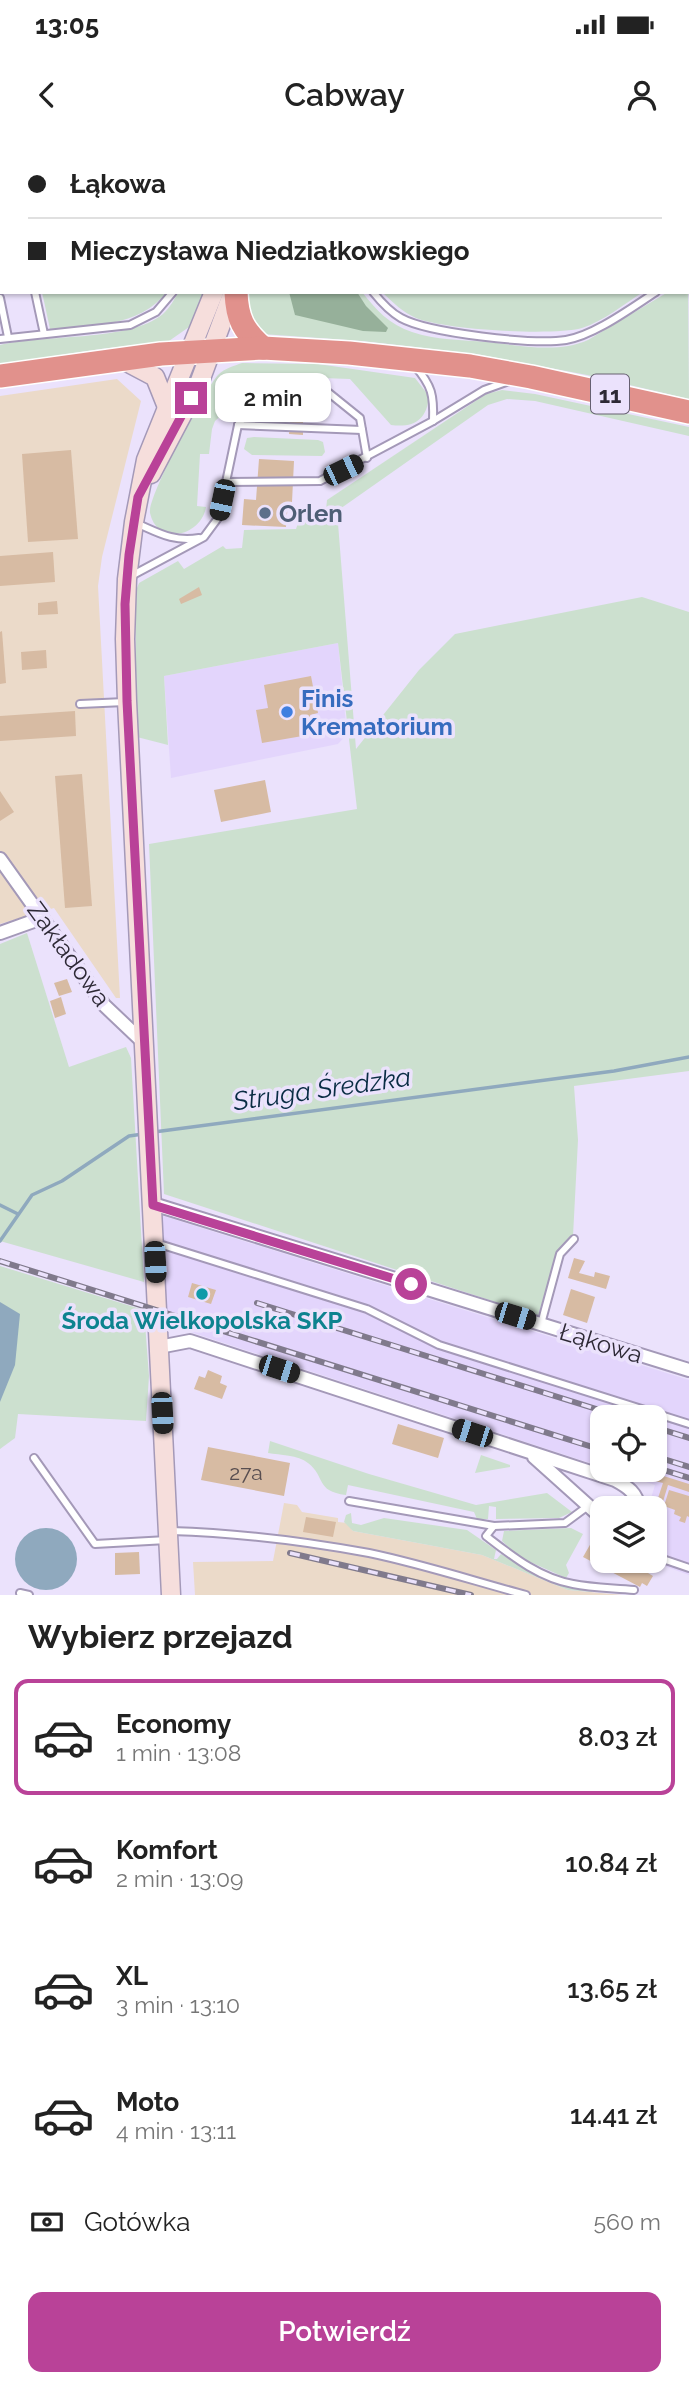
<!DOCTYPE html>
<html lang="pl">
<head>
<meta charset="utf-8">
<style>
	:root { --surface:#fff; --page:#f2f2f2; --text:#222; --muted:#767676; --line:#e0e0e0; --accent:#b94298 }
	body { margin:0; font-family:Raleway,sans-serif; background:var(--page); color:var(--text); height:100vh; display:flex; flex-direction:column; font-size:26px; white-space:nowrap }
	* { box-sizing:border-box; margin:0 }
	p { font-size:23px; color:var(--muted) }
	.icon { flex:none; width:38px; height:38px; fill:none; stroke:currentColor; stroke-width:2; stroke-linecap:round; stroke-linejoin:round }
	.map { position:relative; height:1455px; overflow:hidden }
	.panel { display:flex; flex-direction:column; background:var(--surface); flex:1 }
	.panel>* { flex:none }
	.banner { position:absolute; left:0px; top:0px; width:690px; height:154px; box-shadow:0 2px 5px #0004; display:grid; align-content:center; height:154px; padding:0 28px; background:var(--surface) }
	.controls { position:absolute; left:590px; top:1265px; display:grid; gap:14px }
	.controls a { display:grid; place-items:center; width:77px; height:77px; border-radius:14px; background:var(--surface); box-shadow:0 2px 5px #0004; font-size:35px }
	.end { position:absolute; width:32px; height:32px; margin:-16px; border:9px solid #b94298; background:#fff; box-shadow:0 0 0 4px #fff }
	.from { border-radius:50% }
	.bubble { position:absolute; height:49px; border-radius:14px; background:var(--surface); box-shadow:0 2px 5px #0004; font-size:23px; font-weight:600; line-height:49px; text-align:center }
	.car { position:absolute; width:21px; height:42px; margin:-21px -10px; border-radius:9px; box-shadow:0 0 5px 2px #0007; background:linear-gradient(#222 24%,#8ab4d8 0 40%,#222 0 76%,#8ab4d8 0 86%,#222 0) }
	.banner b { display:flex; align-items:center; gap:24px; height:66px; font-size:26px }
	.banner b+b { border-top:2px solid var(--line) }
	.banner i { width:18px; height:18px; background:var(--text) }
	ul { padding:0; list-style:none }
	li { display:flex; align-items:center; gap:21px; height:116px; margin:0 14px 10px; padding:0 14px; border:4px solid transparent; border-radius:14px }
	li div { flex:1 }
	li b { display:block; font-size:26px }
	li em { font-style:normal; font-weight:600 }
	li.active { border-color:var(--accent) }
	li>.icon { width:63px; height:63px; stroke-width:1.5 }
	h2 { padding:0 28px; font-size:32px; line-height:84px }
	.pay { display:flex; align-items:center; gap:18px; height:77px; padding:0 28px; font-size:26px }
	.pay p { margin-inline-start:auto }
	.button { display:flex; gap:14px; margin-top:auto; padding:14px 28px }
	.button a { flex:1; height:80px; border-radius:14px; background:var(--accent); color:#fff; font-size:28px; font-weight:600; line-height:80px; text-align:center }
	.status { display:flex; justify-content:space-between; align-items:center; height:49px; padding:0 35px; background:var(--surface); direction:ltr }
	.status svg { height:19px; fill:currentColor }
	header { display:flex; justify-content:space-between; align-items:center; height:91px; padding:0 28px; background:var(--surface); font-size:32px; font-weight:600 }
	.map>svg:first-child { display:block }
</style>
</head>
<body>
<div class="status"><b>13:05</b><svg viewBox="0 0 49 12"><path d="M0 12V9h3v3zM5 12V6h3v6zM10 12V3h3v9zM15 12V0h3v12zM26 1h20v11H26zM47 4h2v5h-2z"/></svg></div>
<header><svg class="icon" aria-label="back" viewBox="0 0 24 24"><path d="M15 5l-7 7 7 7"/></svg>Cabway<svg class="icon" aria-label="person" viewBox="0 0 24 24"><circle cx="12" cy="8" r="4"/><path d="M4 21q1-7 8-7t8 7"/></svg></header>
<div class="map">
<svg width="689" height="1455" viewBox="0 0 689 1455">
	<rect width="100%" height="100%" fill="#ebe2fc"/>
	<g fill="#e3d5fc">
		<polygon points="338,503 347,594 338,604 171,638 164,536"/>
		<polygon points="160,1075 689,1240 689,1435 650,1421 654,1421 654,1368 648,1368 655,1345 610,1330 654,1330 654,1278 602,1278 602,1327 166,1184"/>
	</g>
	<g fill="#ebdac9">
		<polygon points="117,239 141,261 102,417 98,446 120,858 116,858 54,768 0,784 0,256"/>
		<polygon points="284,1363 297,1365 302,1372 338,1378 338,1382 347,1383 353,1391 482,1415 568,1450 623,1455 195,1455 193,1422 273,1421"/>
	</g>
	<g fill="#cce0cf">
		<polygon points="0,0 209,0 210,2 2,2 2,70 0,70"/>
		<polygon points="296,0 689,0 689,124 688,2 295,2"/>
		<path d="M 688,140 L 689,259 L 587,235 L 476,214 L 362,201 L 262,194 L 255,189 L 243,152 L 362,152 C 376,170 390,185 412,192 C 436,200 462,200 487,202 C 520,205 557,214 588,200 L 668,152 L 688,152 Z"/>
		<path d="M 42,152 L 167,152 C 138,188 91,185 50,189 Z"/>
		<path d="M 179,152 L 206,152 L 189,187 L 169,201 L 101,209 L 0,224 L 0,205 C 45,194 129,202 163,174 C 170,168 174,159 179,152 Z"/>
		<path d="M 382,152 L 643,152 C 624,164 604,181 582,188 C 553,196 445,190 416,178 C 404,173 392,162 382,152 Z"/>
		<path d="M 242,223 L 318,224 L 415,238 L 429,256 C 427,280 414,288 391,285 L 350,239 L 264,236 L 215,281 L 212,289 L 209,314 L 200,314 L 197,366 L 206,367 C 201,397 157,406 150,373 C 147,358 205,249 218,235 C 225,228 234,226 242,223 Z"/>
		<polygon points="502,250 535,254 689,287 689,296 535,261 507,259 488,265 337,371 356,609 419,530 455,494 642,457 689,472 689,931 574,946 578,1000 573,1096 557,1113 538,1176 164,1054 149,704 357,669 338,503 164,536 168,605 137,597 135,453 139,443 178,421 184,429 223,406 226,409 242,408 244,390 296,389 302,371 326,370 327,360 486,254"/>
		<polygon points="277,256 297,256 319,281 274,279 268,277 265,263"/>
		<polygon points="254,297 318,300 323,302 325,312 322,316 252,315 244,309 247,298"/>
		<polygon points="27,793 69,927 126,907 131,918 144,1142 0,1101 0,804"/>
		<polygon points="0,1126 144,1170 149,1236 146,1281 18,1274 15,1298 0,1309"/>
		<path d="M 270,1301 L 369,1334 L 476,1365 L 547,1353 L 572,1372 L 559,1378 L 496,1379 L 496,1367 L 489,1366 L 488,1379 L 477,1379 L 474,1372 L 348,1345 L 346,1355 C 315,1351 326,1337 308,1323 C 298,1315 280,1315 268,1313 Z"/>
		<polygon points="481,1315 510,1325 510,1327 475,1333"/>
		<path d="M 351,1373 L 352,1383 L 361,1385 L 384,1378 L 467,1390 L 496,1410 L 494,1419 L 497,1419 L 501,1414 C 531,1432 558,1446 593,1449 L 592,1452 L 568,1450 L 482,1415 L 353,1391 L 344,1382 L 346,1375 Z"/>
		<polygon points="571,1388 583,1394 566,1425 569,1433 566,1438 519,1417 502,1401 504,1391"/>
	</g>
	<polygon fill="#96b09a" points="289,152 357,152 366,166 388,188 386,192 363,191 295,175"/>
	<g fill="#8fa9be">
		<polygon points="0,1162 20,1174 15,1225 0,1262"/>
		<circle cx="46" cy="1419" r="31"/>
	</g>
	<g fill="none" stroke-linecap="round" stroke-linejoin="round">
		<g stroke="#8fa9be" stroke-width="3.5">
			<polyline points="154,992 614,931 689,917"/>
			<polyline points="0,1065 18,1074"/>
			<polyline points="0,1101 32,1055 62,1041 129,996 143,994"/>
		</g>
	</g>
	<g fill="#d7bba3">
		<polygon points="290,281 303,281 303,295 289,294"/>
		<polygon points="71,310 78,399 28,402 22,314"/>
		<polygon points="259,319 294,321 292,362 288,362 286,387 242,385 244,359 256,360"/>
		<polygon points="53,412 55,442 0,446 0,416"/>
		<polygon points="199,447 202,455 181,464 179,459"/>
		<polygon points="57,461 58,474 38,475 38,463"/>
		<polygon points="2,491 6,543 0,544 0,492"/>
		<polygon points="46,510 47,528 22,530 21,512"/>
		<polygon points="311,536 318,573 310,575 314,594 262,603 256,570 268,568 264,545"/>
		<polygon points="75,571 76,596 0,601 0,576"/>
		<polygon points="82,634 92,766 65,768 55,636"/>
		<polygon points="265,640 271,672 221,682 214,650"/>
		<polygon points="0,651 14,672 0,681"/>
		<polygon points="67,839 72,852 59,856 54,843"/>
		<polygon points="61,857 66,874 55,878 50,861"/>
		<polygon points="574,1118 585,1121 579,1133 594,1137 595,1132 610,1136 606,1149 568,1138"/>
		<polygon points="192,1143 216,1150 211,1164 188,1157"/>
		<polygon points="571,1149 595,1157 587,1183 563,1175"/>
		<polygon points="208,1230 222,1236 220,1243 227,1246 222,1259 194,1249 199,1236 205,1238"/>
		<polygon points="398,1284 444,1298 438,1318 392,1304"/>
		<polygon points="208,1307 290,1323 284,1356 201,1340"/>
		<polygon points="654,1333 689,1344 689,1352 668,1345 655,1388 654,1370 663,1343 651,1340"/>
		<polygon points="669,1350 689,1356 689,1377 687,1376 685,1383 679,1381 681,1377 674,1374 675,1370 664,1366"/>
		<polygon points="306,1377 336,1382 333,1397 303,1392"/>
		<polygon points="595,1396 602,1400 602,1421 638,1421 651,1428 648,1433 653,1436 647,1446 642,1443 640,1447 583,1417"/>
		<polygon points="139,1412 140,1434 115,1435 115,1413"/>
	</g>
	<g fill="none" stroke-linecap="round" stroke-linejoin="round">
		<defs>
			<g id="lane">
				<polyline points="224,0 224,2"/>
				<polyline points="0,119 2,118"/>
				<polyline points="688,133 689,132"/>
				<polyline points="35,152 44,194"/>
				<path d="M 373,152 C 381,162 390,172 401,178 C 428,193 534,205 566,200 C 595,195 631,168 656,152"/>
				<polyline points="0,158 8,197"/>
				<polyline points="0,199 130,185 156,172 173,152"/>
				<path d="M 415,226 C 432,246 434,255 433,281"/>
				<polyline points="238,285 362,290"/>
				<polyline points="226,342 238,285 269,245 329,253 360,278 367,318"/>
				<path d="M 136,383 C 159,393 173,402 199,398"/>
				<polyline points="131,436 204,397 218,378 226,342 320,341 433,281 484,250 509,241"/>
				<polyline points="80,564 125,562"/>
				<polyline points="156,1103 367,1169 439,1205 689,1284"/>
				<polyline points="541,1184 560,1114 574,1099"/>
				<polyline points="34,1318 95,1404 167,1400"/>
				<polyline points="349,1361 494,1386"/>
				<path d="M 588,1366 L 565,1383 L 494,1386 L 486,1396 C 512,1416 539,1438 573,1444 C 592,1448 614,1448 634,1450"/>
				<path d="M 171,1391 C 238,1393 304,1401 369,1413 C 422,1424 474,1441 526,1455"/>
				<polyline points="654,1416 689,1428"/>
				<polyline points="20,1453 29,1455"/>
			</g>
			<g id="street">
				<polyline points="0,719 104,865 145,904"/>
				<polyline points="0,793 42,778"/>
				<polyline points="153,1064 689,1230"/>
				<path d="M 159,1207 L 190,1201 L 615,1340 C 628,1347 637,1353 639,1368"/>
				<polyline points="534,1317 602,1378"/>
			</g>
			<g id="secondary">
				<polyline points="285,2 286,0"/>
				<polyline points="121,219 155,237 167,267"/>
				<polyline points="151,334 200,241 233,152"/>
				<polyline points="171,1455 127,561 125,499 127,439 134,382 146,320 214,152"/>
			</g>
			<g id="highway">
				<path d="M 236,152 C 237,179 243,190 263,208"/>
				<polyline points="0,236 161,214 263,208 349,213 470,226 531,237 689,272"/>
			</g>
		</defs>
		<use href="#lane" stroke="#a499b8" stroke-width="10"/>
		<use href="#street" stroke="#a499b8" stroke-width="16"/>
		<use href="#secondary" stroke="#a499b8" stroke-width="21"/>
		<use href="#highway" stroke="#fff" stroke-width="26"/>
		<use href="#lane" stroke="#fff" stroke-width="6"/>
		<use href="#street" stroke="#fff" stroke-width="12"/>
		<use href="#secondary" stroke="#f6dedc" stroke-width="18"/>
		<use href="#highway" stroke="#e1918c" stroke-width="23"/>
		<defs>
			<g id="rail">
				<polyline points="0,1121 602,1310"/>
				<polyline points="257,1163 625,1278"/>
				<polyline points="654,1287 689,1298"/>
				<polyline points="654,1316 689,1327"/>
				<polyline points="654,1327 689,1338"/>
				<polyline points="290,1413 471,1455"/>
			</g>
		</defs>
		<use href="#rail" stroke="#807a8c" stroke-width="6"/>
		<use href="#rail" stroke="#ebe2fc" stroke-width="3.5" stroke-dasharray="10" stroke-linecap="butt"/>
	</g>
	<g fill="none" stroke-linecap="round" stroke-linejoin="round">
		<polyline stroke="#b94298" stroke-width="9" points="191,258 138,357 129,415 125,464 127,561 153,1065 411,1144"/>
	</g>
	<circle fill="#5c6f8a" stroke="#ebe2fc" stroke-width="2.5" cx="265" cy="373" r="7"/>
	<circle fill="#3f7fe0" stroke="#ebe2fc" stroke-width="2.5" cx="287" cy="572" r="7"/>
	<circle fill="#0f9aa8" stroke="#ebe2fc" stroke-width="2.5" cx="202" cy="1154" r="7"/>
	<g text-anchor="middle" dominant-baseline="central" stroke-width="7" stroke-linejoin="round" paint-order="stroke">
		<g font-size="21" fill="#584e50">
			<text x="246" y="1332">27a</text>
		</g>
		<rect fill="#ebe2fc" stroke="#666071" stroke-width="2" x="591" y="234.5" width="38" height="39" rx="5"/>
		<g font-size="23" font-weight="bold" fill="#2d2935">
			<text x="610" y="254">11</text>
		</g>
		<g font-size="24" font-weight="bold" fill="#4e5e75" stroke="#ebe2fc" text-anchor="start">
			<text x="279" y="373">Orlen</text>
		</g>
		<g font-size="24" font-weight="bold" fill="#366cbe" stroke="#ebe2fc" text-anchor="start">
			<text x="301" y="558">Finis<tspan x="301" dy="28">Krematorium</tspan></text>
		</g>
		<g font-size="24" fill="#2d2935" stroke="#ebe2fc">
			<text transform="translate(69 814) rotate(54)">Zakładowa</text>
			<text transform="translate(601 1203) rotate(17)">Łąkowa</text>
		</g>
		<g font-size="24" font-weight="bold" fill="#0d838f" stroke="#ebe2fc">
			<text x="202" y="1180">Środa Wielkopolska SKP</text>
		</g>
		<g font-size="26" font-style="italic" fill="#092c43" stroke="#ebe2fc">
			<text transform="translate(322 949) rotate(-8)">Struga Średzka</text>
		</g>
	</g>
</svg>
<div class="controls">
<a><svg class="icon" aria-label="locate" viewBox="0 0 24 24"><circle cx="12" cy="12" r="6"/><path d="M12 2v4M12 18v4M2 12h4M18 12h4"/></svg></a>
<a><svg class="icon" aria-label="layers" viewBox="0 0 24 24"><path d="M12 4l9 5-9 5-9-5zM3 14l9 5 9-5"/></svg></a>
</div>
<i class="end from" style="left:411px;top:1144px"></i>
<i class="end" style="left:191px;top:258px"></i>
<div class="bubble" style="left:215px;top:233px;width:116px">2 min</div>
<i class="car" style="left:343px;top:330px;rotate:64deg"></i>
<i class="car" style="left:222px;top:360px;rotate:192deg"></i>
<i class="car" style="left:155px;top:1122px;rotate:177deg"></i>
<i class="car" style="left:515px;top:1176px;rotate:107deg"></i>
<i class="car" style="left:279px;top:1229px;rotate:108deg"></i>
<i class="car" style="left:162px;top:1273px;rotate:177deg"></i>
<i class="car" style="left:472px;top:1293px;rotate:288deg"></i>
<div class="banner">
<b><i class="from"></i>Łąkowa</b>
<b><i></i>Mieczysława Niedziałkowskiego</b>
</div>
</div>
<section class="panel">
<h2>Wybierz przejazd</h2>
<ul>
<li class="active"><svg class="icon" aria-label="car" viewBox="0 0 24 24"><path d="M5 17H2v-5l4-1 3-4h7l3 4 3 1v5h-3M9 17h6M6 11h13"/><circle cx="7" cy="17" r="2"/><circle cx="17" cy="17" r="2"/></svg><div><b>Economy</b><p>1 min · 13:08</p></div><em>8.03 zł</em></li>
<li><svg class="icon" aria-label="car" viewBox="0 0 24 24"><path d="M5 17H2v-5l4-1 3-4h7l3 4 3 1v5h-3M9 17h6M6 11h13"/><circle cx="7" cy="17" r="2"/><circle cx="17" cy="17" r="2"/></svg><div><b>Komfort</b><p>2 min · 13:09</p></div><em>10.84 zł</em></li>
<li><svg class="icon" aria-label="car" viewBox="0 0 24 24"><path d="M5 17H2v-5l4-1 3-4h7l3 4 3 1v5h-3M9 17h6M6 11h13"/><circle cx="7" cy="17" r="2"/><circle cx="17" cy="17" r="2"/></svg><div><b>XL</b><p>3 min · 13:10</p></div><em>13.65 zł</em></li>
<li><svg class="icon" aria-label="car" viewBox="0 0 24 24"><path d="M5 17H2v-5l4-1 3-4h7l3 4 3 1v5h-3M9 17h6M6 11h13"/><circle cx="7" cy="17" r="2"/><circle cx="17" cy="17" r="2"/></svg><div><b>Moto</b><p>4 min · 13:11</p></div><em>14.41 zł</em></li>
</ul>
<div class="pay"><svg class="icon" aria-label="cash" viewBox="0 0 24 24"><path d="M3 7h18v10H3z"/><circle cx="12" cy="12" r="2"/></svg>Gotówka<p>560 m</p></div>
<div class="button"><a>Potwierdź</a></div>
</section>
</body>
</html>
